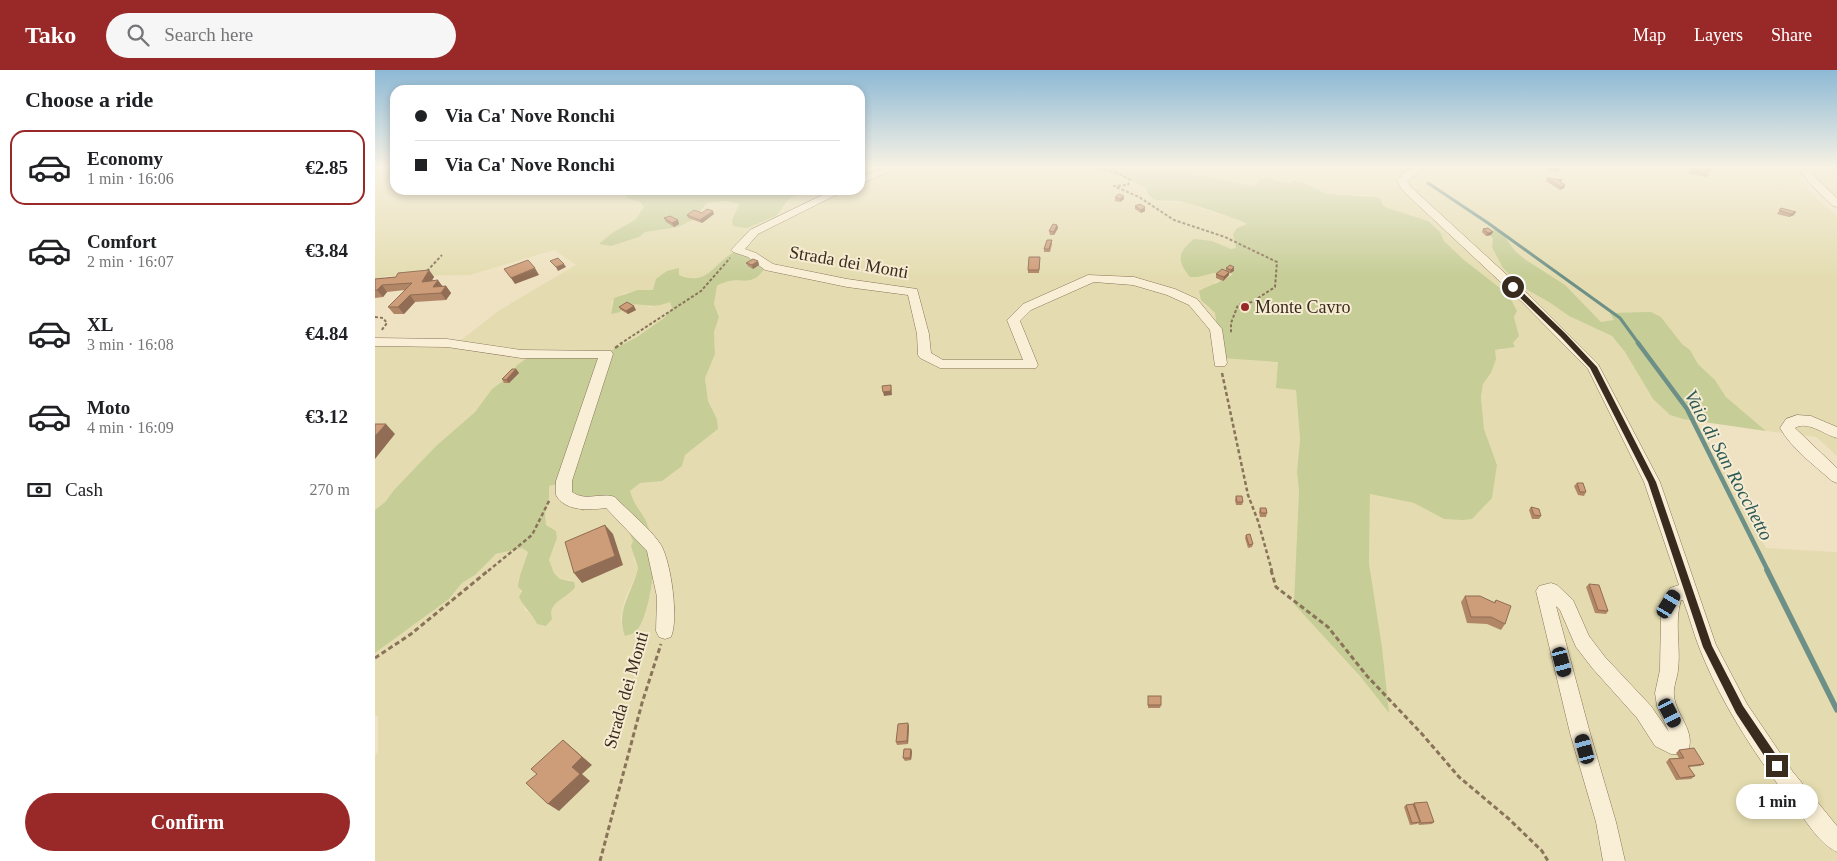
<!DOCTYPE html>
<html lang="en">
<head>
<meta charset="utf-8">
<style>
	:root { --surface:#fff; --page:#f6f6f6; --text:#202124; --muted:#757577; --line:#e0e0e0; --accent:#992828 }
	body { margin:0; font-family:Georgia,serif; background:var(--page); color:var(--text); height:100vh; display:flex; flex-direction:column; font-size:19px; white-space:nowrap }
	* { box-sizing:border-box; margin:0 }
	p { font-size:16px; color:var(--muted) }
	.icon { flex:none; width:28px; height:28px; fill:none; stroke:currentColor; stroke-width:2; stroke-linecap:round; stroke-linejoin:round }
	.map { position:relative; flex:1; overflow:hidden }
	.details { display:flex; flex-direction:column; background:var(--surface); width:375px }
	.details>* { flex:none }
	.hud { position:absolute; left:15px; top:15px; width:475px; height:110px; border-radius:15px; box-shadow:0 2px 8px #0003; display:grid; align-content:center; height:110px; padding:0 25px; background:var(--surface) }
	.end { position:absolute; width:22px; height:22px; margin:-11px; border:6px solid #392b1e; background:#fff; box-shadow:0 0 0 2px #fff }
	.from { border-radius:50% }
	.bubble { position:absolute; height:35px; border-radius:18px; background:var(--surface); box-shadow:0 2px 8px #0003; font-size:16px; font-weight:700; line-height:35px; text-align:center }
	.car { position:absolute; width:15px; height:30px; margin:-15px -8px; border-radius:6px; box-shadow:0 0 4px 1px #0007; background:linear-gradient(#222 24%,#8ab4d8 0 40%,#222 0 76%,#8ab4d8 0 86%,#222 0) }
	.hud b { display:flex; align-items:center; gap:18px; height:48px; font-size:19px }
	.hud b+b { border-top:1px solid var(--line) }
	.hud i { width:12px; height:12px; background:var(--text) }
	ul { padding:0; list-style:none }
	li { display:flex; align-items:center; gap:15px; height:75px; margin:0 10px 8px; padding:0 15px; border:2px solid transparent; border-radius:15px }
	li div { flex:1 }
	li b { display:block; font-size:19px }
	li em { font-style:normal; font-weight:700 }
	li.selected { border-color:var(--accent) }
	li>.icon { width:45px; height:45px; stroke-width:1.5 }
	h2 { padding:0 25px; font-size:22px; line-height:60px }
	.pay { display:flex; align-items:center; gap:12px; height:55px; padding:0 25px; font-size:19px }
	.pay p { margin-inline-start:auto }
	.primary-button { display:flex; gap:10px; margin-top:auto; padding:10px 25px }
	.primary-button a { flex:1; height:58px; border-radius:30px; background:var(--accent); color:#fff; font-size:20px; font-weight:700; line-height:58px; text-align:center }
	header { display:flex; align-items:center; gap:30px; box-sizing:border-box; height:70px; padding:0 25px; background:var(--accent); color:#fff }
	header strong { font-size:24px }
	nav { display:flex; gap:28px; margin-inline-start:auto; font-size:18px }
	.search { width:350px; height:45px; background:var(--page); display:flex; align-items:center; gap:12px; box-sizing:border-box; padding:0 18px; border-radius:28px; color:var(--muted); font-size:19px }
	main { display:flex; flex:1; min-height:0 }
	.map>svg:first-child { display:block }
</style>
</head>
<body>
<header>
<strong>Tako</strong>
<div class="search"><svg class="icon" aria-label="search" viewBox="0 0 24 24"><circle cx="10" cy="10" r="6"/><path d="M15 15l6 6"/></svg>Search here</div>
<nav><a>Map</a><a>Layers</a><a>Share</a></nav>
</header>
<main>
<section class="details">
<h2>Choose a ride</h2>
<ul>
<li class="selected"><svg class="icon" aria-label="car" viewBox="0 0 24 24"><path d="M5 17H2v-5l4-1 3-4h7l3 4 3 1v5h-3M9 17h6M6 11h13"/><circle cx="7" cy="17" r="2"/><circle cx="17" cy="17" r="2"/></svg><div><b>Economy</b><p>1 min · 16:06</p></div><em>€2.85</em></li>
<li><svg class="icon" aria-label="car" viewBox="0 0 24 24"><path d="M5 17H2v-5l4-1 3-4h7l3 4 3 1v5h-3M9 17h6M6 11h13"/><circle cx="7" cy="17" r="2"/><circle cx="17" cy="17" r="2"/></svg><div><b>Comfort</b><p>2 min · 16:07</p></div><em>€3.84</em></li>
<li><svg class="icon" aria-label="car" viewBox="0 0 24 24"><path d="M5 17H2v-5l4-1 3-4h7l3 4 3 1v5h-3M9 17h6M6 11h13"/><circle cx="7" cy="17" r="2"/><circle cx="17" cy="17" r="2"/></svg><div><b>XL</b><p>3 min · 16:08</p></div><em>€4.84</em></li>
<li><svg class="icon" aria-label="car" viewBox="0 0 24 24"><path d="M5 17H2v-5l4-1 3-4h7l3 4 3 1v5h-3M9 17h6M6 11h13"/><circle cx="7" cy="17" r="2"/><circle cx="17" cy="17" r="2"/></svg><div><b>Moto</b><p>4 min · 16:09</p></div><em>€3.12</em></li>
</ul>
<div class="pay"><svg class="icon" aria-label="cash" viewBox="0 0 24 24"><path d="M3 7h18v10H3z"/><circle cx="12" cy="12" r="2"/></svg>Cash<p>270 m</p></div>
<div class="primary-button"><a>Confirm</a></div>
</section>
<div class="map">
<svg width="1462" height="791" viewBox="0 0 1462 791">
	<rect width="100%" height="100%" fill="#efe2c2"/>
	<g fill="#e4dcb0">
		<polygon points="0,97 20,97 20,120 253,120 252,128 265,132 270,137 260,150 224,174 236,176 264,167 270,162 284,159 326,140 332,133 350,131 364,133 357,150 403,142 412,134 415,128 430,120 485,120 485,97 715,97 745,104 772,118 787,132 810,132 843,144 868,150 872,154 862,158 862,178 856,179 837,171 815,207 823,207 839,203 858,203 850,210 840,212 830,235 840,243 845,273 903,292 921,320 925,369 922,402 924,422 985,606 1013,642 1007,577 994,493 995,424 1039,433 1069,449 1122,395 1109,359 1106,327 1108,314 1116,303 1120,280 1127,280 1138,273 1144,266 1139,247 1140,236 1134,225 1089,190 1069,171 1065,162 1010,137 993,125 951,124 918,110 917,113 913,114 906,110 885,107 882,114 879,116 871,115 783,97 1415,97 1438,126 1462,146 1462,386 1441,367 1391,361 1351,327 1340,310 1323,294 1315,280 1307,274 1286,247 1226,252 1140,181 1125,160 1174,232 1194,246 1237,266 1250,282 1278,329 1295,345 1308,349 1322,350 1391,478 1462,482 1462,791 0,791 0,686 3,682 3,646 0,645 0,583 74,529 87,513 100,505 116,487 133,480 147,478 153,482 148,502 143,510 150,540 158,545 162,554 176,543 179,534 198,521 195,510 185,509 179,503 174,490 182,468 181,461 171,455 170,444 174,428 174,416 189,413 225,433 250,454 258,471 259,490 263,498 261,505 250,529 246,547 247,557 250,565 259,563 271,452 257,431 255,421 265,412 287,411 301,399 310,385 343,359 342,349 333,331 330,307 340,284 339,262 344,247 339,234 342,216 351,211 374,211 349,188 336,203 326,207 316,208 304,205 278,220 250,223 237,231 236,244 249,235 264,233 275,237 295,232 297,238 289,248 262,267 233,282 139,303 117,319 100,342 61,376 19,420 10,432 0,440 0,270 85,271 123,241 201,195 179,180 95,205 10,206 0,216"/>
		<polygon points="1434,97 1462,97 1462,131 1445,113"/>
	</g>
	<g fill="#c6cd96">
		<path d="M 715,97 L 783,97 L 878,116 L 882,114 L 885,107 C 894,108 910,114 917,113 L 918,110 L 930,113 L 951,124 L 1001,127 L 1007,130 L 1007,134 L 1010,137 L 1053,151 L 1065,162 L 1069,171 L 1089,190 L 1134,225 L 1142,241 L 1139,247 L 1144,266 L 1138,273 L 1140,277 L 1120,280 L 1121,289 L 1116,303 L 1108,314 L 1106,327 L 1109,359 L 1122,395 L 1117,428 L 1097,449 L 1088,450 L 1069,449 L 1039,433 L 995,424 L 994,493 L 1007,577 L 1014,643 L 985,606 L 919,534 L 924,422 L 922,402 L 925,369 L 921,320 L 901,318 L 903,292 L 846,288 L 840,243 L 826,230 L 824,221 C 835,215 849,211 858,204 L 839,203 L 823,207 L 815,207 C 801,190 803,182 819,169 L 837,171 L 856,179 L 861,178 L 858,164 L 862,158 L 872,154 C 869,151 817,134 809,132 C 799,130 788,132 778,129 L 772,123 L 772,118 C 753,108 735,102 715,97 Z"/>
		<polygon points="253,120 430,120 415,128 401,146 372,158 358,156 357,150 364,134 350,131 332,133 326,140 326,146 303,157 270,162 264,167 236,176 224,174 237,163 260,150 269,137 265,132 252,128"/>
		<polygon points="1117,160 1125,160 1140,181 1151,190 1190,215 1226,252 1239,250 1235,243 1276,242 1286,247 1307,274 1315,280 1323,294 1340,310 1351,327 1391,361 1308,349 1295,345 1278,329 1250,282 1237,266 1194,246 1174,232 1147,217 1128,198 1117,177 1118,169 1113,161"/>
		<path d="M 362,181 L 371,183 L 375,189 L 374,193 L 392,195 C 375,223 364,202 342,216 L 339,234 L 344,247 L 339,262 L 340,284 L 330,308 L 333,331 L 342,349 L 343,359 L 310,385 L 307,396 L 287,411 L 265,413 L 255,421 C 258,433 265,440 271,451 C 274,458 276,466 278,473 C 282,490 274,551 260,562 C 258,564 253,565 250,566 C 240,540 258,522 263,498 L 256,476 L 258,471 L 250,454 L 225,433 L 208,441 L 200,436 L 188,413 L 174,416 L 174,428 L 170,444 L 171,455 L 181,461 L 182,468 L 174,490 L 179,503 L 185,509 L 199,512 L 200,517 C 193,529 172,531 177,549 L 171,556 L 162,554 C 157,543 150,539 144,527 L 147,521 L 143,517 C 143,508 150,493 153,482 L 147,478 L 121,484 L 100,505 L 87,513 L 74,529 L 0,583 L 0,440 L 10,432 L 19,420 L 61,376 L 100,342 L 117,319 L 139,303 L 141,296 L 152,288 L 209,281 L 233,282 L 262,267 L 289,248 L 297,238 L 295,232 C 274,240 270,232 249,235 L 245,242 L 236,244 L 239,228 L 263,220 L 278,220 L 281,209 L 292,201 L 304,198 L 304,205 C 335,218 340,189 362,181 Z"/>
	</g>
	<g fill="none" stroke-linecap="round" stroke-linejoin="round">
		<polyline stroke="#6c9087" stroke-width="3" points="1053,113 1113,153 1245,248 1264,274"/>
		<polyline stroke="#6c9087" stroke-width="4.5" points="1263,273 1312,339 1393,501"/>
		<polyline stroke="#6c9087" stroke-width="5.5" points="1392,500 1462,640"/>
		<defs>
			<g id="minor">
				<polygon points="512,97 525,97 485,114 485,107"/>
				<path d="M 1040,97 L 1052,97 L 1032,111 L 1036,117 L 1156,227 L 1223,294 L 1285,412 L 1341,575 L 1372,634 L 1418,702 L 1462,756 L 1462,782 C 1445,774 1434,755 1423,741 C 1384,691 1347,636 1324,577 C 1318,562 1314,545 1308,530 L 1306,530 C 1299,553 1306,576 1303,600 C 1302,609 1298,617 1299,626 C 1301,645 1321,661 1313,681 L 1306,684 L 1296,684 L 1280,676 L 1262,648 L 1218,599 L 1201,577 L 1185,540 L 1181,536 L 1215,663 L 1241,752 L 1250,791 L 1228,791 L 1221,752 L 1195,663 L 1161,521 L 1164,516 L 1176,513 L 1182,515 L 1198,530 L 1214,566 L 1230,587 L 1276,636 L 1294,662 L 1282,636 L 1280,623 L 1285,600 L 1286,541 L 1295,518 L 1304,515 L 1269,412 L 1213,299 L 1148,233 L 1028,121 L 1022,111 L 1028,103 Z"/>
				<polygon points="1423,97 1433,97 1442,109 1462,128 1462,137 1458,136 1434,113"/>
				<polygon points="458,120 471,120 383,164 370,179 381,183 398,194 472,209 542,219 554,264 556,283 568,290 648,290 632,250 648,234 713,205 759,207 800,219 822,229 847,259 852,293 850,296 840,296 835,260 814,235 792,225 758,215 719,212 656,240 645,251 663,295 661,298 565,298 545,288 543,285 542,264 533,225 472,217 390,200 373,187 358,182 356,180 375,160"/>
				<path d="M 0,268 L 72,269 L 146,280 L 236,281 L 238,284 L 197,411 L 197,422 C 211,432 225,422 240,427 C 252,440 277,460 286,475 C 296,492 304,549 296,567 L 290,569 L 284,567 L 281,561 L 282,527 L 272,481 L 231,438 C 215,440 190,442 181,425 L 181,411 L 223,288 L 146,288 L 72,277 L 0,276 Z"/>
				<path d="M 1422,345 L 1436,346 L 1462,357 L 1462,368 C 1450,365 1432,350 1420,358 L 1462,398 L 1462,413 L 1457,411 C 1439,395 1417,379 1405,358 L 1411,349 Z"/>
			</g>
		</defs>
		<use href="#minor" stroke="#897359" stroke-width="1"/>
		<g stroke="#897359" stroke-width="2" stroke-dasharray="3 2" stroke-linecap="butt">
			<polyline points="715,97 745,104 755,110 753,115 739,116 764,127 799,150 850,167 902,192 900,217 877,232 863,235 856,253 856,263"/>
			<polyline points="52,201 67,185"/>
			<polyline points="0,247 8,248 12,253 6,261"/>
			<polyline points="245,274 326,221 355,188"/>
		</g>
		<g stroke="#897359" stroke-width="2.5" stroke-dasharray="4 2.5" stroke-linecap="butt">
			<polyline points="240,278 247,273"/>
			<polyline points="847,303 873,425 883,451 897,501"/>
			<polyline points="113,501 157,465 175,429"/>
		</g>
		<g stroke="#897359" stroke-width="3" stroke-dasharray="5 3" stroke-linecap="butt">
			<polyline points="896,500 901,517 953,557 992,606 1047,664 1084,707 1134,749 1167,781 1173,791"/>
			<polyline points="0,588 36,564 114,500"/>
			<polyline points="225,791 267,633 286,574"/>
		</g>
		<use href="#minor" fill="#f9efd6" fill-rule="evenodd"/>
	</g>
	<g fill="#b08667">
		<polygon points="1282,96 1295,96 1290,100"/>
		<polygon points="1314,96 1336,96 1336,100 1332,107 1315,104"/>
		<polygon points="1173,97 1185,98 1183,101 1179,102 1171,100"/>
		<polygon points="1172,108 1187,110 1186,113 1190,115 1189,118 1185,120 1171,111"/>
		<polygon points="749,126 749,129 745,132 740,131 740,127"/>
		<polygon points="760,136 770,137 770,141 766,143 760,139"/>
		<polygon points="1406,138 1419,145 1414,147 1402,144"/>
		<polygon points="327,143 339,144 327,153 313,148 312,145"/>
		<polygon points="289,148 303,150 304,154 299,157 291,152"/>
		<polygon points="682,155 683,158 679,165 675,165 674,161"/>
		<polygon points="1108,159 1116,165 1111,166 1107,162"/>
		<polygon points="677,170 677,174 675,182 669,182 669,179"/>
		<polygon points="665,187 664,203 653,203 653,200"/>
		<polygon points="383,191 384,195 378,199 373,196 371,193"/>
		<polygon points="859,197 859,201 855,203 854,203 854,205 848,211 841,208 841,204 851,200 851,198"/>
		<polygon points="54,200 59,207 56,211 67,216 71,216 76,223 71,230 40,232 29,244 19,244 13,237 30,220 12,222 8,227 0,228 0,209 21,207"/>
		<polygon points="244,237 261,240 253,244 246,240"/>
		<polygon points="141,299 144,303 134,313 129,313 127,309"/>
		<polygon points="1202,413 1211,422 1209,426 1203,425 1199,416"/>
		<polygon points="861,426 868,432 867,435 861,435 860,430"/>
		<polygon points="1156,437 1166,446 1164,449 1157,449 1154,440"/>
		<polygon points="885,438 892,443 891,447 885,447 884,442"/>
		<polygon points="871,465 878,474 877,477 873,478 870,468"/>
		<polygon points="1214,514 1233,541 1231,544 1220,543 1211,517"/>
		<polygon points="1090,526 1119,532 1121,530 1130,554 1126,560 1112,554 1092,553 1086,532"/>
		<polygon points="773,629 786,635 785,638 773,638"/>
		<polygon points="534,656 533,674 522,675 521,672"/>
		<polygon points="536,679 537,682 536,690 530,691 528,688"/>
		<polygon points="1304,680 1329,694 1325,696 1314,697 1320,706 1316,709 1301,710 1291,692 1294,689 1304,688 1301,683"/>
		<polygon points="1039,733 1059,752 1057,754 1044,755 1043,753 1042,754 1035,755 1029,737 1031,735 1038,734"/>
	</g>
	<g fill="#906d54">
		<polygon points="1185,98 1183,101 1179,102 1181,99"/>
		<polygon points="1190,115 1189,118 1185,120 1186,117"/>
		<polygon points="749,126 749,129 745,132 745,129"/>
		<polygon points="770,137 770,141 766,143 766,140"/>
		<polygon points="338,141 339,144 327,153 325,150"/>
		<polygon points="1421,142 1419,145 1414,147 1416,144"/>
		<polygon points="303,150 304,154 299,157 297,153"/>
		<polygon points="682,155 683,158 679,165 679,162"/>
		<polygon points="1118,162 1116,165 1111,166 1113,163"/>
		<polygon points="383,191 384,195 378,199 377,195"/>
		<polygon points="189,194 191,197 183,201 181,197"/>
		<polygon points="859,197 859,201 855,203 856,200"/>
		<polygon points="160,198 164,205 140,214 136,208"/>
		<polygon points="54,200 59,207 52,219 47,212"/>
		<polygon points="854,202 854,205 848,211 849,207"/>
		<polygon points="63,210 68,217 64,224 58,217"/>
		<polygon points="7,215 12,222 8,227 2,220"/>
		<polygon points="71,216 76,223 71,230 66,223"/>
		<polygon points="35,225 40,232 29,244 23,237"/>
		<polygon points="259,236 261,240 253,244 251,241"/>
		<polygon points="141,299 144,303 134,313 131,310"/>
		<polygon points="516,315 517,325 509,326 508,322"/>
		<polygon points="11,354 20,364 0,389 0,366"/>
		<polygon points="230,455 238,464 248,495 207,513 199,503"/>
		<polygon points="533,653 534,656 533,674 532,671"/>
		<polygon points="188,670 217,695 207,704 215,711 184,741 173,734 197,697"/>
		<polygon points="536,679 537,682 536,690 535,688"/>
	</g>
	<g fill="#cd9c78" stroke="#906d54">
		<polygon points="1183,96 1185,98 1181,99 1173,97"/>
		<polygon points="1319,96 1336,96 1336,100 1319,97"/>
		<polygon points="1172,108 1187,110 1184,111 1190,115 1186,117"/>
		<polygon points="744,124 749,126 745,129 740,127"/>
		<polygon points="765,134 770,137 766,140 760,136"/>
		<polygon points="1406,138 1421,142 1416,144 1404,140"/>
		<polygon points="332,139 338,141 325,150 312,145 319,140 327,143"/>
		<polygon points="295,146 303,150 297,153 289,148"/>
		<polygon points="678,154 682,155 679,162 674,161"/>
		<polygon points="1113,158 1118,162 1113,163 1108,159"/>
		<polygon points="672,170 677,170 674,179 669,179"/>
		<polygon points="654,187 665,187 664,200 653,200"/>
		<polygon points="183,188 189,194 181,197 175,191"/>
		<polygon points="378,189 383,191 377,195 371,193"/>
		<polygon points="153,190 160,198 136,208 129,199"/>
		<polygon points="855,195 859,197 856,200 851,198"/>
		<polygon points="847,199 854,202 849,207 841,204"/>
		<polygon points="54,200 47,212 63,210 58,217 71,216 66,223 35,225 23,237 13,237 37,213 7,215 2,220 0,220 0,209 21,207 23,203"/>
		<polygon points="252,232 259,236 251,241 244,237"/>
		<polygon points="137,299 141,299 131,310 127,309"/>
		<polygon points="516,315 516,321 508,322 507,316"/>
		<polygon points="0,354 11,354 0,366"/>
		<polygon points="1202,413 1208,413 1211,422 1205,422"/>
		<polygon points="861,426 867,426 868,432 862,432"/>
		<polygon points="1156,437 1164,439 1166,446 1159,445"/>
		<polygon points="885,438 891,438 892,443 886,443"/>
		<polygon points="230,455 240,486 199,503 190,472"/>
		<polygon points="875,464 878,474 874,475 871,465"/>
		<polygon points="1214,514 1224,515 1233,541 1223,540"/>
		<polygon points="1090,526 1105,526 1120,533 1121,530 1136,536 1130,554 1116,547 1096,547"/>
		<rect x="773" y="626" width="13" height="9"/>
		<polygon points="533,653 532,671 521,672 523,654"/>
		<polygon points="188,670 207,687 197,697 205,704 173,734 151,713 162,704 156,699"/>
		<polygon points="1319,678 1329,694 1313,696 1320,706 1305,708 1294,689 1309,688 1304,680"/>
		<polygon points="529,679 536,679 535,688 528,688"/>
		<polygon points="1052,732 1059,752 1046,753 1039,733"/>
		<polygon points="1038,734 1045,752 1037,753 1031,735"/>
	</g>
	<linearGradient id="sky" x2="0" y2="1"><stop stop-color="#8db9d5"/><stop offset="0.47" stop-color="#f8f2e4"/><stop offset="1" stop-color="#f8f2e4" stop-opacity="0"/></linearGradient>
	<rect width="1462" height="207" fill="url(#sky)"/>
	<polygon fill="#392b1e" points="1136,216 1141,216 1190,263 1222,297 1281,412 1337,576 1368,636 1406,692 1407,696 1406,699 1402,701 1398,699 1361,643 1328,577 1273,412 1215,298 1185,266 1136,219"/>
	<circle fill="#992828" stroke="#f6ecd2" stroke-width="2" cx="870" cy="237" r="5"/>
	<g text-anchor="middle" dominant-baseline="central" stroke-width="4" stroke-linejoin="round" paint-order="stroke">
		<g font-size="18" fill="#392b1e" stroke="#f6ecd2">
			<text transform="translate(474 192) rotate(10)">Strada dei Monti</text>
			<text transform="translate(251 620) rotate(-74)">Strada dei Monti</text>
		</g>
		<g font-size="18" fill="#392b1e" stroke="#f6ecd2" text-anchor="start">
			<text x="880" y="237">Monte Cavro</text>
		</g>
		<g font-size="19" font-style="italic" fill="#2d5956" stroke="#f6ecd2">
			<text transform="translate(1354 395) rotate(62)">Vaio di San Rocchetto</text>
		</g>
	</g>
</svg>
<i class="end from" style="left:1138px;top:217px"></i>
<i class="end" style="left:1402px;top:696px"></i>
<div class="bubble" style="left:1361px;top:714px;width:82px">1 min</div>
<i class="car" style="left:1294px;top:534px;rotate:31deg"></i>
<i class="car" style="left:1187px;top:592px;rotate:165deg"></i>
<i class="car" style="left:1295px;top:643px;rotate:153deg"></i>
<i class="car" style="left:1210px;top:679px;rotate:345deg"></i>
<div class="hud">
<b><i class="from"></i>Via Ca' Nove Ronchi</b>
<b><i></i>Via Ca' Nove Ronchi</b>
</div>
</div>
</main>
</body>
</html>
